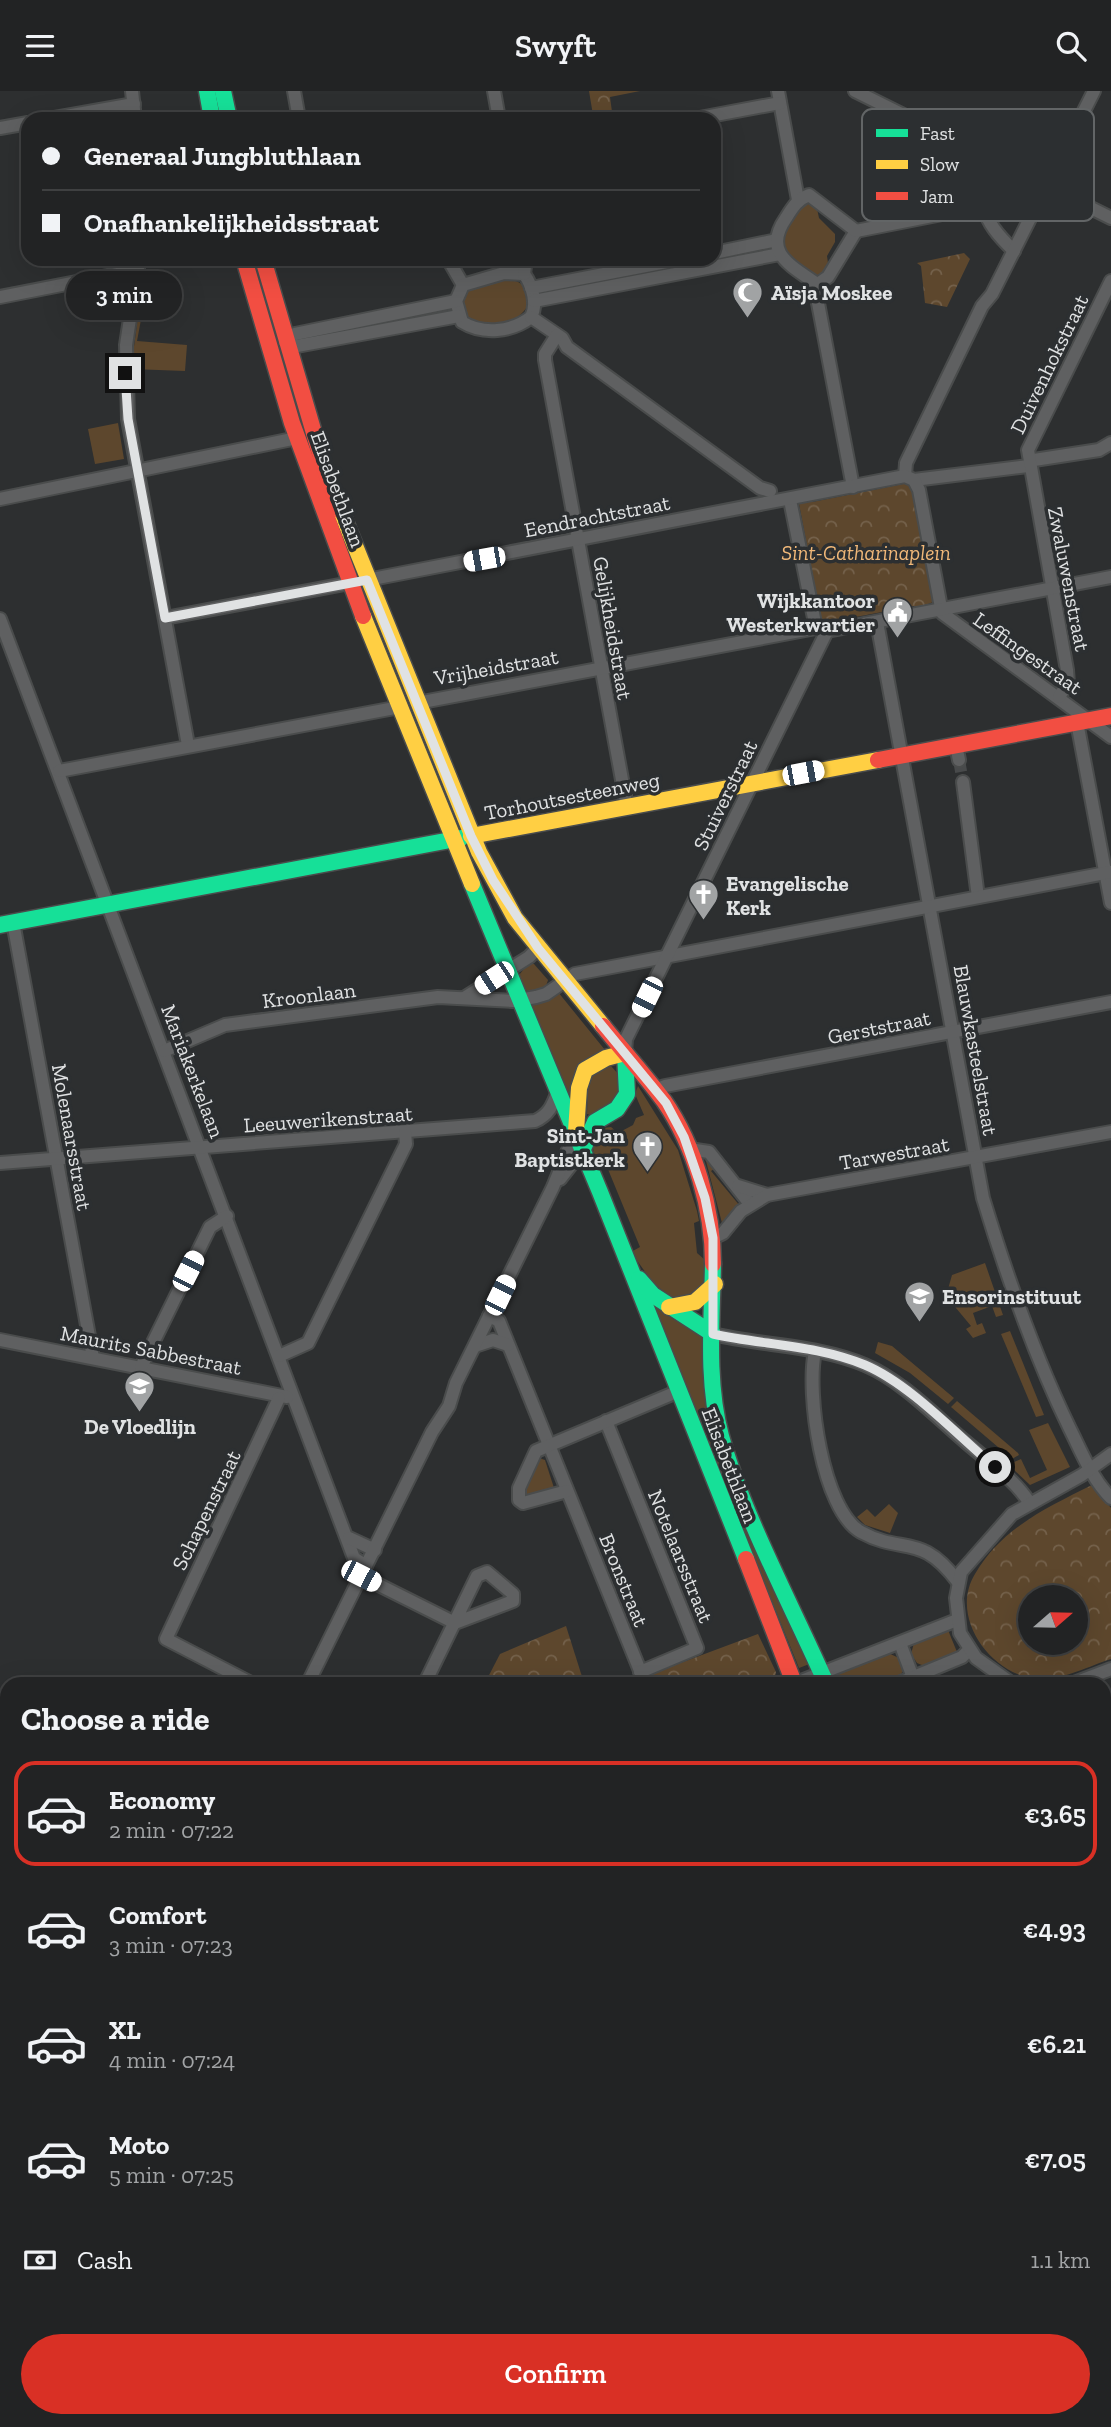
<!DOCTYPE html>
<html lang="en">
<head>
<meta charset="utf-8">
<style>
	:root { --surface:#222324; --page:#2e2f31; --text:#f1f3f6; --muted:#a2a4a6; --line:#3f4041; --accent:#d93025 }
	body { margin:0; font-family:"Zilla Slab",serif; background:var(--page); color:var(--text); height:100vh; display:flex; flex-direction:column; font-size:26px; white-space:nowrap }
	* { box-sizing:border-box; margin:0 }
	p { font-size:23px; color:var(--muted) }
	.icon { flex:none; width:38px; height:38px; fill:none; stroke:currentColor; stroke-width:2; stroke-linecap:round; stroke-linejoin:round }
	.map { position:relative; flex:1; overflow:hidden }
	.side { position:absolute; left:0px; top:1586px; width:1111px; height:751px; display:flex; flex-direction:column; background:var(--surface); border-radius:21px 21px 0 0; box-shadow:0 7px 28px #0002,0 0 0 2px var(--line) }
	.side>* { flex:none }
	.guide { position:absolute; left:21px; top:21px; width:700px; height:154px; border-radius:21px; box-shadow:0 7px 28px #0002,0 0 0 2px var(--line); display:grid; align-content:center; height:154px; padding:0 21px; background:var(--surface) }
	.needle { width:46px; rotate:70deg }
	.fabs { position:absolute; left:1018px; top:1494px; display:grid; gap:14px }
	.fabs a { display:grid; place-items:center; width:70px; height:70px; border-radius:50%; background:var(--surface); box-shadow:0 7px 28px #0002,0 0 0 2px var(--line); font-size:35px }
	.end { position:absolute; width:32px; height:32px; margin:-16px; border:9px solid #e0e2e3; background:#111; box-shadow:0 0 0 4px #111 }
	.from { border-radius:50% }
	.bubble { position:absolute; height:49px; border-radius:24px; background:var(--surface); box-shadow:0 7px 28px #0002,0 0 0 2px var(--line); font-size:23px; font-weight:600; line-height:49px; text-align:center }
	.car { position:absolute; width:21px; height:42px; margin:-21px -10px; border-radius:9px; box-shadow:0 0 5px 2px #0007; background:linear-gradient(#fff 24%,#345 0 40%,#fff 0 76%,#345 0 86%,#fff 0) }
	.guide b { display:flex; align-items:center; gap:24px; height:66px; font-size:26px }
	.guide b+b { border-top:2px solid var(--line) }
	.guide i { width:18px; height:18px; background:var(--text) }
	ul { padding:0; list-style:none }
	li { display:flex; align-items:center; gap:21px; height:105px; margin:0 14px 10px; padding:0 7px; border:4px solid transparent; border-radius:21px }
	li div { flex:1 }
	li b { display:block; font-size:26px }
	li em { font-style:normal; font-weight:600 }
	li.active { border-color:var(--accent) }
	li>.icon { width:63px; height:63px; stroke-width:1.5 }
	h2 { padding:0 21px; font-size:32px; line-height:84px }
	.pay { display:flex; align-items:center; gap:18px; height:77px; padding:0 21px; font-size:26px }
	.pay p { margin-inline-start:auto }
	.action { display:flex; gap:14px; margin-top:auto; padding:14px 21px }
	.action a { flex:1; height:80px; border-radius:42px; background:var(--accent); color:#fff; font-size:28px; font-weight:600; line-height:80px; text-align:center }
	header { display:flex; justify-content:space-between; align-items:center; height:91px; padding:0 21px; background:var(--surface); font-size:32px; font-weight:600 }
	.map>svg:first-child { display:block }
</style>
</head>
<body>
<header><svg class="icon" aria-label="menu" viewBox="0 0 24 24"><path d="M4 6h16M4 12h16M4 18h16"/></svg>Swyft<svg class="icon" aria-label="search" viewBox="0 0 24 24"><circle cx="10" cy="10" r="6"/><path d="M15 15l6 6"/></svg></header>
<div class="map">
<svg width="1111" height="2336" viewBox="0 0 1111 2336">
	<defs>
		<pattern id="cemetery-stones" width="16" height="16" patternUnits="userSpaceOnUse" patternTransform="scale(1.75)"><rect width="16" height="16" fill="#5d472d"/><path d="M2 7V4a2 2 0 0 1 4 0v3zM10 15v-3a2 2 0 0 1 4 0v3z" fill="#74614b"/></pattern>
		<pattern id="park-crowns" width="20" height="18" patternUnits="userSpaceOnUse" patternTransform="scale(1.75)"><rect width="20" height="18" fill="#5d472d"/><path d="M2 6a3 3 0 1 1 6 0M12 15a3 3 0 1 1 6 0" fill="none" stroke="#74614b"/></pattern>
	</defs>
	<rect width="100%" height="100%" fill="#2d2f30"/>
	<g fill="#5d472d">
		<polygon points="804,109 816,113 819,127 835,143 835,151 827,165 829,179 822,189 785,164 781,147"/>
		<path d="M 510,188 C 562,203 499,257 465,225 L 462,208 C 473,189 491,190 510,188 Z"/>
		<polygon points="139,218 143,218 137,250 187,254 185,280 131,278"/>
		<polygon points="118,332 124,368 95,373 88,338"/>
		<polygon points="528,873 534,873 548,889 545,898 531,901 525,899 519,884"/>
		<polygon points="558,901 605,959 572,1013 530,913 547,909"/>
		<polygon points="610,974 621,986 617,1008 593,1025 587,1023 588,982"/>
		<path d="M 638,995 L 678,1059 L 697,1120 L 699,1130 L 694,1132 L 697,1162 L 705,1169 L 707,1189 L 702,1202 L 675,1209 L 653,1192 L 631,1161 L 640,1156 L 605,1071 L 596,1071 C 591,1056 592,1049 603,1037 L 611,1036 L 618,1042 L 633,1034 L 636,1027 L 644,1024 L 635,1003 Z"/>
		<polygon points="709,1069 717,1076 711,1080 740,1115 723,1136 706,1070"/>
		<polygon points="985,1172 1003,1224 996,1226 992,1215 973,1222 977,1234 982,1232 986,1242 973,1247 966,1238 971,1235 946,1205 952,1184"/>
		<polygon points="654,1214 673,1228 704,1244 728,1379 797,1549 812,1572 799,1577 652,1215"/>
		<polygon points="1010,1240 1044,1324 1036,1326 1001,1243"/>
		<polygon points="878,1251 892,1255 954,1307 948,1313 910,1282 875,1262"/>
		<polygon points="957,1310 1018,1362 1019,1364 1012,1368 951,1316"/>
		<polygon points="1048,1332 1070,1376 1030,1394 1012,1377 1012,1372 1021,1368 1030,1387 1047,1379 1029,1339"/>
		<polygon points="539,1367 545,1369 555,1400 528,1405 525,1398"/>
		<polygon points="889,1413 898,1422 890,1442 865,1434 857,1426 867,1418 875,1426"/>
		<polygon points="943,1539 948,1539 957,1561 924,1575 917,1572 911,1563 914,1552"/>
		<path d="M 886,1561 L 901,1568 L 903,1580 C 893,1600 856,1592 837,1592 L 833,1583 Z"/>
	</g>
	<polygon fill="url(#cemetery-stones)" points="0,1605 7,1610 7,2172 0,2169"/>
	<g fill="url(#park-crowns)" fill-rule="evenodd">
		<polygon points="589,0 640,0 610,6 612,21 593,24"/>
		<polygon points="964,162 970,168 947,216 925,212 921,175 917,172"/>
		<polygon points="903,390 913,395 933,511 916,518 914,515 834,530 829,534 822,532 799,413 810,408 812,411 903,393"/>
		<path d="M 1092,1394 L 1111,1417 L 1111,1568 C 1089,1575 1063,1589 1039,1588 C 993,1586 948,1527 975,1483 C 1002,1437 1046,1417 1092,1394 ZM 1031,1507 L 1076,1507 L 1076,1552 L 1031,1552 Z"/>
		<polygon points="566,1535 584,1592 485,1592 500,1563"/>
		<polygon points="758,1543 776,1581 774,1591 654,1592 651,1583"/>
	</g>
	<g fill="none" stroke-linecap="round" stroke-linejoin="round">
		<polyline stroke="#484a4b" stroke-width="12" stroke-dasharray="12 6" stroke-linecap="butt" points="959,669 963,691"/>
		<defs>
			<g id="street">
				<polyline points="132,0 135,28"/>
				<polyline points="294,0 299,28"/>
				<polyline points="494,0 499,28"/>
				<polyline points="778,0 798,109"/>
				<polyline points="855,0 1111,127"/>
				<polyline points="49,28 134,13"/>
				<polyline points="694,28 780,12"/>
				<polyline points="0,37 28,32"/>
				<path d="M 988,66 C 978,113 980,127 1014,160"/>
				<polyline points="856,140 993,113 1010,79"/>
				<polyline points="714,162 777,149"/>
				<polyline points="139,168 126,254 128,328 188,654"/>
				<polyline points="448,168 463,194"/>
				<path d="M 504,182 L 524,183 C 532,194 538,213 531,226 C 512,241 483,244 462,231 L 456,210 L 463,194 Z"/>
				<polyline points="524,183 526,168"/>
				<polyline points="815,195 828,186 856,140"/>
				<polyline points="531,197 682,168"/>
				<polyline points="0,206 138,179"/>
				<polyline points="534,210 780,163"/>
				<polyline points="531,226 562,247 567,256 760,397 770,400"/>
				<polyline points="557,244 545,263 545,269 627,716"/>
				<polyline points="285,251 295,243 456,210"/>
				<polyline points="285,251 297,255 459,225"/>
				<polyline points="905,385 906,372 982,215 992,203 1094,0"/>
				<polyline points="914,389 1028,375 1034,369 1099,359 1111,352"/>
				<path d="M 853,396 L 814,191 C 788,173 763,160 786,127 C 793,116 797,109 809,104 L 856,140"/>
				<polyline points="0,408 297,347"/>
				<polyline points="790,409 816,537"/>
				<polyline points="367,489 905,385 914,389 919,399 942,522 1111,646"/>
				<polyline points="165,527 350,492"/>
				<polyline points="0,528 354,1467 366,1475"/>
				<path d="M 877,531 L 983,1107 C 1007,1186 1034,1264 1070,1338 C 1082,1362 1092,1388 1111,1407"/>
				<polyline points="1059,606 1068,592 1067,579 1028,359 1111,190"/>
				<polyline points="417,612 816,537 827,540 1111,486"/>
				<polyline points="1077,631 1111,812"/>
				<polyline points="956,654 959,669"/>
				<polyline points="59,680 400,616"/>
				<polyline points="963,691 978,806"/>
				<polyline points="13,831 93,1267"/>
				<polyline points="464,907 529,866 538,857"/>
				<polyline points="164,960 225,934 438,906 513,910 536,906 546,903 575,883 1111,781"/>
				<polyline points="625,962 626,948 827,540"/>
				<polyline points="655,999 665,995 1111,911"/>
				<polyline points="689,1058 709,1061 750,1113"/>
				<path d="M 0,1072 L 535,1030 C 549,1024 553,1014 558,1000"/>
				<polyline points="560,1088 582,1060"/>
				<polyline points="738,1095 767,1104"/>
				<polyline points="713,1147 723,1142 741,1120 767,1104 1111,1041"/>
				<polyline points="489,1225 499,1230 645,1592"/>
				<path d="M 713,1243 C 763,1255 818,1254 865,1274 C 903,1290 936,1326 967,1352 C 988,1370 1014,1388 1029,1411"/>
				<polyline points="0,1249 287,1306"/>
				<polyline points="475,1255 493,1249 508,1254"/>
				<path d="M 815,1261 C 806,1301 822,1419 861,1441 C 903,1464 921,1441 958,1491"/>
				<polyline points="279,1265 308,1252 406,1053 405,1041"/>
				<polyline points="141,1276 210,1136 227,1125"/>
				<polyline points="606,1330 697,1557 640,1581"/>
				<polyline points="567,1400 523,1412 519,1409 519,1397 536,1360 679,1300"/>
				<polyline points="349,1447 375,1459"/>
				<polyline points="361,1485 455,1532"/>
				<polyline points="900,1552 915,1592"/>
				<polyline points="251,1592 166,1548 279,1307"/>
				<polyline points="308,1592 432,1341 449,1315 456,1292 553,1096 575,1042"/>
				<polyline points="425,1592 477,1485 487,1481 513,1503 513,1510 455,1532"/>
				<polyline points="796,1592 957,1529"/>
				<polyline points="899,1592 962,1566 969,1559"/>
				<polyline points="1011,1592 976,1567 960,1542 956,1507 961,1481 1012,1423 1082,1384 1111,1363"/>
				<polyline points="1074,1592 1111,1578"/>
				<polyline points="1104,1693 1111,1690"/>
				<polyline points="1104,1782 1111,1780"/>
				<polyline points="1104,1924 1111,1931"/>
				<polyline points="1104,2089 1111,2108"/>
				<polyline points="0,2216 7,2202"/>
				<polyline points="196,2329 202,2336"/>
				<polyline points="350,2329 354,2336"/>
				<polyline points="481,2329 483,2336"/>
				<polyline points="691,2329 716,2336"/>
				<polyline points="933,2329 935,2336"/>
				<polyline points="76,2336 82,2329"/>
				<polyline points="587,2336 605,2329"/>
				<polyline points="786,2336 791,2329"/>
			</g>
			<g id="fast">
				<polyline points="207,0 212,28"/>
				<polyline points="223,0 229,28"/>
				<polyline points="472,793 600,1101 746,1468"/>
				<polyline points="0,834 461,747"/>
				<polyline points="582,1060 595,1031 617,1018 627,1003 625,962"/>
				<path d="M 713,1173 C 712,1229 706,1290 721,1345 C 743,1424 792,1515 826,1592"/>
				<polyline points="639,1188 653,1204 713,1243"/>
			</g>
			<g id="slow">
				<polyline points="341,420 479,761 515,827 603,935"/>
				<polyline points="363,525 472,793"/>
				<polyline points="471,745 878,669"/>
				<polyline points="576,1040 579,997 585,979 606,967 625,962"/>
				<polyline points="669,1216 695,1211 715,1193"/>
				<polyline points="1104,2283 1111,2300"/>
				<polyline points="1096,2329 1099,2336"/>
			</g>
			<g id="jam">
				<polyline points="244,168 292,332 363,525"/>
				<polyline points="263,168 326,383 341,420"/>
				<polyline points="878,669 1111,625"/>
				<path d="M 603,935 C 623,960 645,984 664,1010 C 695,1055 713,1119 713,1173"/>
				<polyline points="746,1468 794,1592"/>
			</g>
		</defs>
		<use href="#street" stroke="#4a4c4c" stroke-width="16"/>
		<use href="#fast" stroke="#4a4c4c" stroke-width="19"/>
		<use href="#slow" stroke="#4a4c4c" stroke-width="19"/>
		<use href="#jam" stroke="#4a4c4c" stroke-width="19"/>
		<use href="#street" stroke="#5f6061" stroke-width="12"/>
		<use href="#fast" stroke="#16e098" stroke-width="16"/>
		<use href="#slow" stroke="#ffcf43" stroke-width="16"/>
		<use href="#jam" stroke="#f24e42" stroke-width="16"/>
	</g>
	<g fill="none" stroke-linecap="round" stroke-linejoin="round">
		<path stroke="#e0e2e3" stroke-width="9" d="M 125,282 L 128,328 L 165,527 L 367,489 L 471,745 L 493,789 L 538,857 L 666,1012 L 684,1046 L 705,1107 L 713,1147 L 713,1243 C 763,1254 817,1254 865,1274 C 910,1293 957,1344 995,1376"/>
	</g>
	<defs>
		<symbol id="mosque-pin" viewBox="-11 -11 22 30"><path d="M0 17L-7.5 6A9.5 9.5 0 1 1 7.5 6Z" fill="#a1a3a4" stroke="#2c2f31"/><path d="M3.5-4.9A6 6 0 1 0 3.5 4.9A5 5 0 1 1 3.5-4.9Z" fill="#fff"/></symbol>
		<symbol id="civic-pin" viewBox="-11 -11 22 30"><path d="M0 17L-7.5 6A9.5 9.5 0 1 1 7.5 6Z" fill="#a1a3a4" stroke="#2c2f31"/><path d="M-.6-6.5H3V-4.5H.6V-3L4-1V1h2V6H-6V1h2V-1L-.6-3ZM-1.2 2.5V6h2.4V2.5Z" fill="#fff"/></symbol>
		<symbol id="church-pin" viewBox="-11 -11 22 30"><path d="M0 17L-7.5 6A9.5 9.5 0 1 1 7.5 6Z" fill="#a1a3a4" stroke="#2c2f31"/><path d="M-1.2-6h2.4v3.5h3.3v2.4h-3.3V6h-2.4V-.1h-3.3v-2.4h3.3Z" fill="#fff"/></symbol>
		<symbol id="school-pin" viewBox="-11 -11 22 30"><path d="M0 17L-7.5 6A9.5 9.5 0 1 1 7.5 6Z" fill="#a1a3a4" stroke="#2c2f31"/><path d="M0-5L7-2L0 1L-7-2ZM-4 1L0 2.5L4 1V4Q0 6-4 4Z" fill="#fff"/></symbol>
	</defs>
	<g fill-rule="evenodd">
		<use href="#mosque-pin" x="730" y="184" width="35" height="47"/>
		<use href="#civic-pin" x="880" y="504" width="35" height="47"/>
		<use href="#church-pin" x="686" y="786" width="35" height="47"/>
		<use href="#church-pin" x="630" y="1038" width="35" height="47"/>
		<use href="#school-pin" x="902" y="1188" width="35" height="47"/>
		<use href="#school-pin" x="122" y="1278" width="35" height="47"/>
	</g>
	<g text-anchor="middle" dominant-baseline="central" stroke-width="7" stroke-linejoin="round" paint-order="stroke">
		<g font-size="21" font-weight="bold" fill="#e0e2e3" stroke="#2c2f31" text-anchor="start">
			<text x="771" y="201">Aïsja Moskee</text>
			<text x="875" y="509" text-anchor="end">Wijkkantoor<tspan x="875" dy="24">Westerkwartier</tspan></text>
			<text x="726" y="792">Evangelische<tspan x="726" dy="24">Kerk</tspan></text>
			<text x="625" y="1044" text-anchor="end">Sint-Jan<tspan x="625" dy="24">Baptistkerk</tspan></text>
			<text x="942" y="1205">Ensorinstituut</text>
			<text x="140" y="1335" text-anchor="middle">De Vloedlijn</text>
		</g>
		<g font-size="21" fill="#e0e2e3" stroke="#2c2f31">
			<text transform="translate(1049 273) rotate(-64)">Duivenhokstraat</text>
			<text transform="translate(338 398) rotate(70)">Elisabethlaan</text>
			<text transform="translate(597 425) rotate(-11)">Eendrachtstraat</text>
			<text transform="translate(1069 488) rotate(79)">Zwaluwenstraat</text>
			<text transform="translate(613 537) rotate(80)">Gelijkheidstraat</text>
			<text transform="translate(1028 562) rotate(35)">Leffingestraat</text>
			<text transform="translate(496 576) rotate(-10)">Vrijheidstraat</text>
			<text transform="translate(725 704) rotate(-64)">Stuiverstraat</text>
			<text transform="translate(572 705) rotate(-11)">Torhoutsesteenweg</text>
			<text transform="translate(309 904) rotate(-7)">Kroonlaan</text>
			<text transform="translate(879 936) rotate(-11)">Gerststraat</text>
			<text transform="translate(976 959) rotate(80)">Blauwkasteelstraat</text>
			<text transform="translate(193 980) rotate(69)">Mariakerkelaan</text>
			<text transform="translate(328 1028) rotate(-4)">Leeuwerikenstraat</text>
			<text transform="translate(72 1046) rotate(80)">Molenaarsstraat</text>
			<text transform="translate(894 1062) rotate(-10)">Tarwestraat</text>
			<text transform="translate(151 1259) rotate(11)">Maurits Sabbestraat</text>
			<text transform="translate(730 1374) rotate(69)">Elisabethlaan</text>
			<text transform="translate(206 1419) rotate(-64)">Schapenstraat</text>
			<text transform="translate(681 1465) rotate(68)">Notelaarsstraat</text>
			<text transform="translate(624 1489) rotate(68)">Bronstraat</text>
		</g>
		<g font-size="21" font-style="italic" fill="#f0b879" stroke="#2c2f31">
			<text x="866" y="461">Sint-Catharinaplein</text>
		</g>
	</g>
	<rect x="862" y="18" width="232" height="112" rx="10" fill="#2c2f31" stroke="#626566" stroke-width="2"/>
	<rect x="876" y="38" width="32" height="8" fill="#16e098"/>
	<rect x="876" y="69" width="32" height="9" fill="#ffcf43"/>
	<rect x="876" y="101" width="32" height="8" fill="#f24e42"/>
	<g font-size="19" fill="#e0e2e3">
		<text x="920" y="49">Fast</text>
		<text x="920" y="80">Slow</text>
		<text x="920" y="112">Jam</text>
	</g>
</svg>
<div class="fabs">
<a><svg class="needle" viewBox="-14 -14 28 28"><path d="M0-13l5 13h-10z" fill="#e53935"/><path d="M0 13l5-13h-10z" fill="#a2a4a6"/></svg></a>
</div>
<i class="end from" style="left:995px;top:1376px"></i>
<i class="end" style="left:125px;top:282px"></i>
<div class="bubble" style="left:66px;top:180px;width:116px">3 min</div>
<i class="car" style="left:484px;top:468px;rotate:260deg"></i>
<i class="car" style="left:803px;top:682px;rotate:79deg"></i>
<i class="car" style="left:494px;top:887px;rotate:237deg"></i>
<i class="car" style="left:647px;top:906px;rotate:206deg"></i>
<i class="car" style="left:188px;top:1180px;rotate:27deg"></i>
<i class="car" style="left:500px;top:1204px;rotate:26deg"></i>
<i class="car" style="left:361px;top:1485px;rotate:117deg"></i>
<div class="guide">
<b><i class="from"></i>Generaal Jungbluthlaan</b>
<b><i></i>Onafhankelijkheidsstraat</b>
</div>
<section class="side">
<h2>Choose a ride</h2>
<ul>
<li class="active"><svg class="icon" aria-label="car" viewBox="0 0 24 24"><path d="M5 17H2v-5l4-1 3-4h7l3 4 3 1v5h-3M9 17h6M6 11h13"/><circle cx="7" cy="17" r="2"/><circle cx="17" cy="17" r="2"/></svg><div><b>Economy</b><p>2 min · 07:22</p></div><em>€3.65</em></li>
<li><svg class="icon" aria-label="car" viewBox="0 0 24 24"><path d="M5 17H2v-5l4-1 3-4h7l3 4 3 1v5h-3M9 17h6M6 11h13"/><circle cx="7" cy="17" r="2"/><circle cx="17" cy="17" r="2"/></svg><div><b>Comfort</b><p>3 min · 07:23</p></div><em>€4.93</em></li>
<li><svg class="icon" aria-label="car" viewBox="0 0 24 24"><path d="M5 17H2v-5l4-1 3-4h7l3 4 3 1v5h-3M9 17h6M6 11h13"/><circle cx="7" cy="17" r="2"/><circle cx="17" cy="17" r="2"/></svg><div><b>XL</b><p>4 min · 07:24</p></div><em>€6.21</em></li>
<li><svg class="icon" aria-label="car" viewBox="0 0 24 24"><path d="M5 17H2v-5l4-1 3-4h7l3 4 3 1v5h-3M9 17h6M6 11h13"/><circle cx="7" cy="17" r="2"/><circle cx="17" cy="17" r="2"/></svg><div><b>Moto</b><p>5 min · 07:25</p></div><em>€7.05</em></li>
</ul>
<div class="pay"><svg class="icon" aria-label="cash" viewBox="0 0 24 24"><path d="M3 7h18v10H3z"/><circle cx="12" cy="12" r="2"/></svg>Cash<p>1.1 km</p></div>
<div class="action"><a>Confirm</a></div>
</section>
</div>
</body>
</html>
